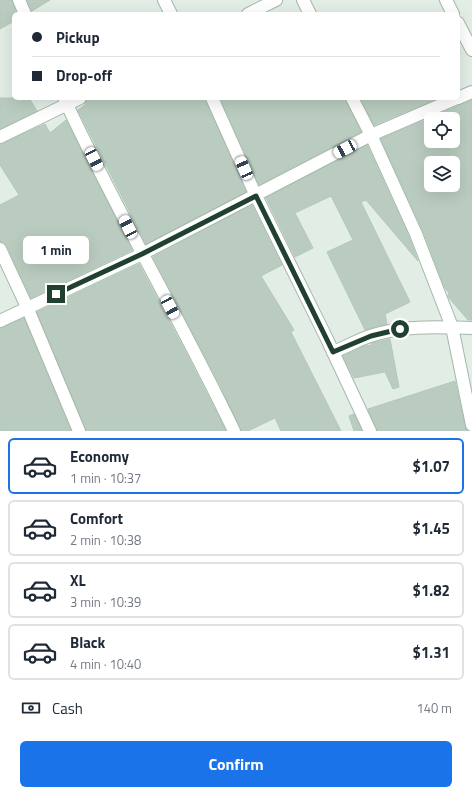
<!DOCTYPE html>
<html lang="en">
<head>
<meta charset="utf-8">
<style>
	:root { --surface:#fff; --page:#f6f6f7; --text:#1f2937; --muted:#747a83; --line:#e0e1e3; --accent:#1a73e8 }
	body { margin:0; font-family:"Titillium Web",sans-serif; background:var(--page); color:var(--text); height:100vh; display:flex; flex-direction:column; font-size:15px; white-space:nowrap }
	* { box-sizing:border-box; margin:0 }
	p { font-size:13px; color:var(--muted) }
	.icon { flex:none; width:22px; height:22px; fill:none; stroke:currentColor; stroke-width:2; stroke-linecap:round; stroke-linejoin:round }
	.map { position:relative; height:431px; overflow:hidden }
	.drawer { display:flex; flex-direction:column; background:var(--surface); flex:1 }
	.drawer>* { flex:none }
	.hud { position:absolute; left:12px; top:12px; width:448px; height:88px; border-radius:6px; box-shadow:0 4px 16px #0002; display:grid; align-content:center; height:88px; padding:0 20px; background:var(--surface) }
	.fabs { position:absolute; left:424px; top:112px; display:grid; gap:8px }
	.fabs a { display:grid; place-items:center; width:36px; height:36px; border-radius:6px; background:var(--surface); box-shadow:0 4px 16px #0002; font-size:20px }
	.end { position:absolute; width:18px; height:18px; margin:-9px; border:5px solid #204130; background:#fff; box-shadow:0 0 0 2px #fff }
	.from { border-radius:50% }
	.bubble { position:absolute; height:28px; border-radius:6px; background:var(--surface); box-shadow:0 4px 16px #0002; font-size:13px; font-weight:700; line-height:28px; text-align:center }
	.car { position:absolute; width:12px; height:24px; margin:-12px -6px; border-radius:5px; box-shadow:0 0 3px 1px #0007; background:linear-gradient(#fff 24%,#345 0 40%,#fff 0 76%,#345 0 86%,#fff 0) }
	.hud b { display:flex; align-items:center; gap:14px; height:38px; font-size:15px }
	.hud b+b { border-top:1px solid var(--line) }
	.hud i { width:10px; height:10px; background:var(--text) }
	ul { padding:7px 0 0; list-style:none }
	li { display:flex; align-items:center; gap:12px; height:56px; margin:0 8px 6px; padding:0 12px; border:2px solid var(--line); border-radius:6px }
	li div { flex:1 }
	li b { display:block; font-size:15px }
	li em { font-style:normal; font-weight:700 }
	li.on { border-color:var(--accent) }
	li>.icon { width:36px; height:36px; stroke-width:1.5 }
	.pay { display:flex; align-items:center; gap:10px; height:44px; padding:0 20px; font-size:15px }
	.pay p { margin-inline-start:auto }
	.button { display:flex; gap:8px; margin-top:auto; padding:8px 20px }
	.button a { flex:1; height:46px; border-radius:6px; background:var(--accent); color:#fff; font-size:16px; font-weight:700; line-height:46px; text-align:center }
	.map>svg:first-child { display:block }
</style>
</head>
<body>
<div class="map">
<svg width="472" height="431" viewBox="0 0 472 431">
	<rect width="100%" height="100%" fill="#e2eee5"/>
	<g fill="#baccc0" stroke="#b3c8ba" fill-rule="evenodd">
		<polygon points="0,0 12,0 17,14 14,14 14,21 0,29"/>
		<polygon points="27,0 50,0 32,11"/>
		<polygon points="0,98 29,98 37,111 0,129"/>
		<polygon points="87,98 205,98 246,192 146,244 78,110 85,105"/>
		<polygon points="220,98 345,98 361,132 259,185"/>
		<polygon points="360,98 438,98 374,125"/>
		<path d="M 472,100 L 472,320 L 468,320 L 449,298 L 448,295 L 449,293 L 445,288 L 423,231 L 381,139 ZM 431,119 L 453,119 L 453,141 L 431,141 ZM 431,163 L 453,163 L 453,185 L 431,185 Z"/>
		<polygon points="66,120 132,250 31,298 7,246 4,243 0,242 0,205 19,195 0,165 0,144 45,124 50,133"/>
		<polygon points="367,145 409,237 418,261 366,200 361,202 410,302 385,314 387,324 365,330 327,252 353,240 331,196 295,213 313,248 295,257 266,198"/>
		<polygon points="252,205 282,265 261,276 294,330 291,332 341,431 281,431 275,418 248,431 241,431 220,385 153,257"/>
		<polygon points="139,264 185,351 226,431 86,431 37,312"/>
		<polygon points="24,318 71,431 0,431 0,328"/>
		<polygon points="390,339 399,387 393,389 385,372 354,378 343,356 365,346 372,345 371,343"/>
		<polygon points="455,381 465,426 468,431 377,431 368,409"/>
		<polygon points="354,414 362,431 354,431 349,416"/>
	</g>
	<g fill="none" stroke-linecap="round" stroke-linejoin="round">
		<defs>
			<g id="minor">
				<polyline points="19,0 25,14"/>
				<polyline points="164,0 171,14"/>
				<polyline points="303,0 310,14"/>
				<polyline points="446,0 453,14"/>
				<polyline points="248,14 276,0"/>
				<polyline points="458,23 472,50"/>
				<path d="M 64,98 C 116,211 180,318 234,431"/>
				<polyline points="212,98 256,196 326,337 370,431"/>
				<polyline points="352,98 371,135 416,234 452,327 472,425"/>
				<polyline points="458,98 472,92"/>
				<polyline points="0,137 80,98"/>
				<polyline points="0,249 27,307 79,431"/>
				<polyline points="0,321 142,254 371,135 457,98"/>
				<path d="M 333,352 C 346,347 358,340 370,336 C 401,325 440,327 472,328"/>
			</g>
		</defs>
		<use href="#minor" stroke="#a4b7ab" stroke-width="14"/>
		<use href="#minor" stroke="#fff" stroke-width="12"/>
	</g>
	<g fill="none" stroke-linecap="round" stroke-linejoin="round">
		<polyline stroke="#204130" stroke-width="5" points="56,294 142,254 256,196 333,352 371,336 400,329"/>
	</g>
</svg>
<div class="fabs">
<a><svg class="icon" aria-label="locate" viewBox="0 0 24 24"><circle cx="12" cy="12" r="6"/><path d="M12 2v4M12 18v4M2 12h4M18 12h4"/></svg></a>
<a><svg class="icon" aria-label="layers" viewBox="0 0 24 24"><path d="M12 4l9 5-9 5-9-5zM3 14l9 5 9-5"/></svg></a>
</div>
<i class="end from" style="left:400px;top:329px"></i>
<i class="end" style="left:56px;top:294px"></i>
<div class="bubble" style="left:23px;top:236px;width:66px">1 min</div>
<i class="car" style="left:345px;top:149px;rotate:242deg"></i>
<i class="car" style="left:94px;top:159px;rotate:153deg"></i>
<i class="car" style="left:244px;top:168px;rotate:336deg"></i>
<i class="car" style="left:128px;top:227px;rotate:333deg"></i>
<i class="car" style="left:170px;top:307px;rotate:152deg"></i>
<div class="hud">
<b><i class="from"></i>Pickup</b>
<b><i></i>Drop-off</b>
</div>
</div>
<section class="drawer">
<ul>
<li class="on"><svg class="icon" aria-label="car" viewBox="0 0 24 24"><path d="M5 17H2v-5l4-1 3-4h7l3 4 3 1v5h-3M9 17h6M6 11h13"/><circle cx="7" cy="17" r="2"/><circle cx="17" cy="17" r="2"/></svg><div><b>Economy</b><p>1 min · 10:37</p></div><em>$1.07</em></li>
<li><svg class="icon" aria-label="car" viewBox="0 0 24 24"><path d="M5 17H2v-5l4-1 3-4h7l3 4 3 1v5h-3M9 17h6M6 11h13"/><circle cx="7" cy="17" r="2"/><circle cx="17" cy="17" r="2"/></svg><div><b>Comfort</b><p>2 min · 10:38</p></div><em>$1.45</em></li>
<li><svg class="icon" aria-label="car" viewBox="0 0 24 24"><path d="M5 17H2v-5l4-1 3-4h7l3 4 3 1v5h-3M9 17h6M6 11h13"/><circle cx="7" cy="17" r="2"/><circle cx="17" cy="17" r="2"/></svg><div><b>XL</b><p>3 min · 10:39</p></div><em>$1.82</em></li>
<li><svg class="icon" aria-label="car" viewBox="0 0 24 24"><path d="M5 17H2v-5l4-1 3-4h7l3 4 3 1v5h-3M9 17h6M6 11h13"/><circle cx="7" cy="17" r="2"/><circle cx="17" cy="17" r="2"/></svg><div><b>Black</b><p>4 min · 10:40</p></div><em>$1.31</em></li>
</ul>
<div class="pay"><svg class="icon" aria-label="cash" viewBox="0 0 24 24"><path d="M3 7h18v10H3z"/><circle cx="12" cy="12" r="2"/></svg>Cash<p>140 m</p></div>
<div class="button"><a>Confirm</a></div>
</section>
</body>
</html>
